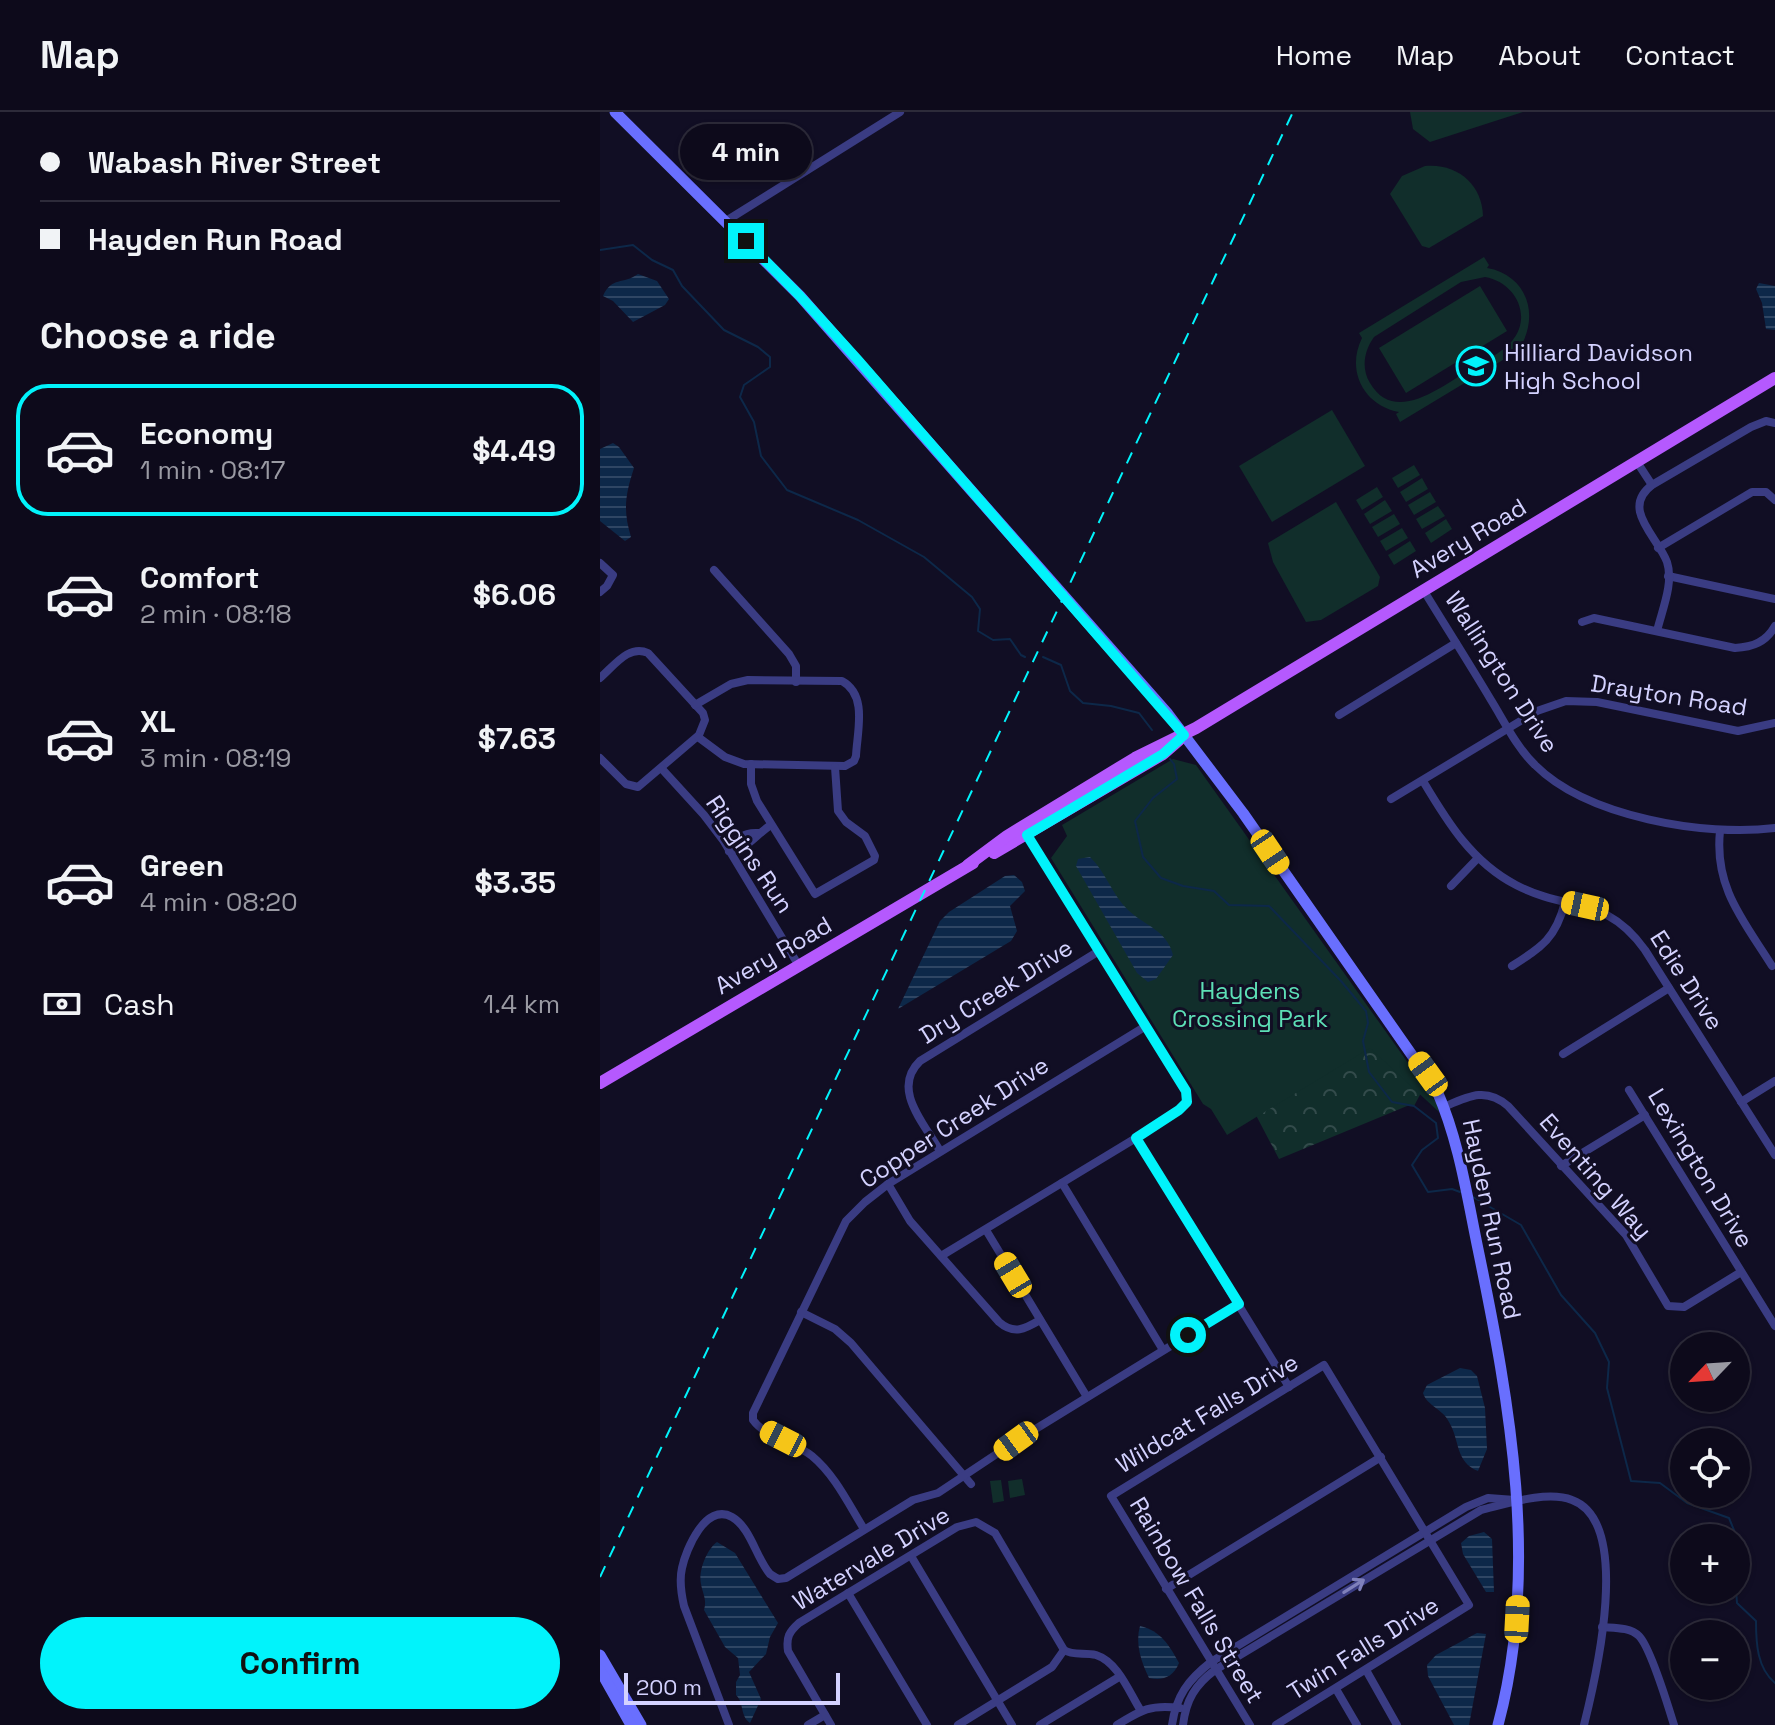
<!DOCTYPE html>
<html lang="en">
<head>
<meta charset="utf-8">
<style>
	:root { --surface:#0d0a1b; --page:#1b1828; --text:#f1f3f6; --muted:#9a9aa3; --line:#2d2b3a; --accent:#01f3fb }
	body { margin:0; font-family:"Space Grotesk",sans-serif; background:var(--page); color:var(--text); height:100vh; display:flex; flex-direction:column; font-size:30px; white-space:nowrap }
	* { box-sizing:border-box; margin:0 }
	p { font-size:26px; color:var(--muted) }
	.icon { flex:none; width:44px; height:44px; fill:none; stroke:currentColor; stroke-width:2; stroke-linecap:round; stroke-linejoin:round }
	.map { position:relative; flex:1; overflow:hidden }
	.side { display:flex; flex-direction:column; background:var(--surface); width:600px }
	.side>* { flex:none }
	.guide { display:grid; align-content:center; height:176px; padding:0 40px; background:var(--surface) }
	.needle { width:52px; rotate:245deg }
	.tools { position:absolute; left:1070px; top:1220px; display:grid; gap:16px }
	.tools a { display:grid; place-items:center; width:80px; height:80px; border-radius:50%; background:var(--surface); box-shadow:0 2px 6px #0004,0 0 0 2px var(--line); font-size:40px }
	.scale { position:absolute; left:24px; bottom:20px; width:216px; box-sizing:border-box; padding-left:8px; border:4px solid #d4d2ff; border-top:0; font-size:22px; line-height:28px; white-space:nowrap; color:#d4d2ff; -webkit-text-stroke:6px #110e24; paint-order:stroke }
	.end { position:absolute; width:36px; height:36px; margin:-18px; border:10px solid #01f3fb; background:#111; box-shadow:0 0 0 4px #111 }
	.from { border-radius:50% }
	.bubble { position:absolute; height:56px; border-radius:28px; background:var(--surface); box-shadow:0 2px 6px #0004,0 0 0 2px var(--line); font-size:26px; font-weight:600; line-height:56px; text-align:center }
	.car { position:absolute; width:24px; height:48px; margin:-24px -12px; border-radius:10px; box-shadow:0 0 6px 2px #0007; background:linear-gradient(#f5c518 24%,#345 0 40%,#f5c518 0 76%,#345 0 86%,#f5c518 0) }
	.guide b { display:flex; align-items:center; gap:28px; height:76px; font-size:30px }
	.guide b+b { border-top:2px solid var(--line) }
	.guide i { width:20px; height:20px; background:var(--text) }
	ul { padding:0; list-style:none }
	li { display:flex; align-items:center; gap:24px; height:132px; margin:0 16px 12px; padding:0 24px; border:4px solid transparent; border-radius:32px }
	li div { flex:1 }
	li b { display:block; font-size:30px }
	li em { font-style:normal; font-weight:600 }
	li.selected { border-color:var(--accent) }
	li>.icon { width:72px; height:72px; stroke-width:1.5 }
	h2 { padding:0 40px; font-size:36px; line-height:96px }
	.pay { display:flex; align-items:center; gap:20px; height:88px; padding:0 40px; font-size:30px }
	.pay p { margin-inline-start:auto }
	.cta { display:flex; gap:16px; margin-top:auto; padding:16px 40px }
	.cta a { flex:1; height:92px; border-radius:48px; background:var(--accent); color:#111; font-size:32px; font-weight:600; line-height:92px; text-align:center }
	header { display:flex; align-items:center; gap:48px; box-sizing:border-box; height:112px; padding:0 40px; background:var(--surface); border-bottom:2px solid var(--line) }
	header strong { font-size:38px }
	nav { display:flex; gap:44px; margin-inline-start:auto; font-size:28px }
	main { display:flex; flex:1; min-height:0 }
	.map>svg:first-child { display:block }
</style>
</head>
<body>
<header>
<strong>Map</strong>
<nav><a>Home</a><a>Map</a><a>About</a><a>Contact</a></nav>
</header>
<main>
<section class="side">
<div class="guide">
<b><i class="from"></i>Wabash River Street</b>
<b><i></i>Hayden Run Road</b>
</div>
<h2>Choose a ride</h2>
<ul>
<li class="selected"><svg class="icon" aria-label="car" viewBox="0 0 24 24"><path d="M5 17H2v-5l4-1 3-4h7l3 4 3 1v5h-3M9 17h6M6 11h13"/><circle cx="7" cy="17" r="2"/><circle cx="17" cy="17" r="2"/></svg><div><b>Economy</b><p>1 min · 08:17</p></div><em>$4.49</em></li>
<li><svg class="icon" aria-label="car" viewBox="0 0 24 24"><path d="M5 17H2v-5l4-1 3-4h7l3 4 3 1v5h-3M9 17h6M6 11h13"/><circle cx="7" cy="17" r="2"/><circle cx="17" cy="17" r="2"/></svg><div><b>Comfort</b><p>2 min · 08:18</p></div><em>$6.06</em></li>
<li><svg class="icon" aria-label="car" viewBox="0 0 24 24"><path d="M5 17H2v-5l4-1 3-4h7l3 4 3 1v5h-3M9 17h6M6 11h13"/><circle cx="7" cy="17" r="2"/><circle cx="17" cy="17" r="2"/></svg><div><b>XL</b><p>3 min · 08:19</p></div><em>$7.63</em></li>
<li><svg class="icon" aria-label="car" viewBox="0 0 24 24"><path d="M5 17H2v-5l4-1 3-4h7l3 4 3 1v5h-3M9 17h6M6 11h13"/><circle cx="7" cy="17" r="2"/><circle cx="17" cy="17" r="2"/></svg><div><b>Green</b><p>4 min · 08:20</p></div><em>$3.35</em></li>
</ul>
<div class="pay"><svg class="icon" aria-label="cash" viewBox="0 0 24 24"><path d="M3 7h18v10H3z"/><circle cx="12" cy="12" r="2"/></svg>Cash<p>1.4 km</p></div>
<div class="cta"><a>Confirm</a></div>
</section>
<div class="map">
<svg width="1175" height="1613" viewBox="0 0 1175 1613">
	<defs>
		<pattern id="forest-crowns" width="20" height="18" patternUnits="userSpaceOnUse" patternTransform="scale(2)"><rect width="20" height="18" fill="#112e2b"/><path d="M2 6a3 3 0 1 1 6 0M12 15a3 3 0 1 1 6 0" fill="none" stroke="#334b4b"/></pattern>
		<pattern id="water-rules" width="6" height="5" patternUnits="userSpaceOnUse" patternTransform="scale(2)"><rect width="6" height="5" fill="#0d2849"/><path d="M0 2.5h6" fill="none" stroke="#2f4664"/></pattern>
	</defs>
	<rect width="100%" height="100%" fill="#110e24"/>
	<polygon fill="url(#forest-crowns)" points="498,702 822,979 814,994 807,994 679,1047"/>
	<g fill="#112e2b" fill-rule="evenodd">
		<polygon points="810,0 923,0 830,30 813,17"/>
		<path d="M 825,54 C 857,51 882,72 883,104 L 829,136 L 822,134 L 790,82 L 802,64 Z"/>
		<path d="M 884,145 L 889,153 L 887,156 C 923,162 939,197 923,230 L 926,234 L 800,310 L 796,302 L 799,300 C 763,293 746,258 762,226 L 759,221 ZM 885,165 C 915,170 933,204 912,229 C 902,241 884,249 871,257 C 843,273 795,314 770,271 C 761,256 764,239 774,225 L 861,170 Z"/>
		<polygon points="880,174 907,219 806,281 779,236"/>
		<polygon points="732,298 765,354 672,410 639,354"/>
		<polygon points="814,353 820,363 798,376 792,366"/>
		<polygon points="822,366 828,377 806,390 800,380"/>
		<polygon points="777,375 783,385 762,398 756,388"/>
		<polygon points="830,380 836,390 814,403 808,393"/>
		<polygon points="785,388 792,399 770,412 764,402"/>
		<polygon points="736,390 780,465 778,474 721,508 706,510 673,450 668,431"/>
		<polygon points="838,394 845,404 822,417 816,407"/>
		<polygon points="794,402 800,412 778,425 772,415"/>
		<polygon points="846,407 852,417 831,431 825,421"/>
		<polygon points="802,416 808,426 786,439 780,429"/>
		<polygon points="810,429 816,439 794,453 788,443"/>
		<polygon points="573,647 596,653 838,993 839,1000 770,936 627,1023 611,997 603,992 451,746 467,724 462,713"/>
		<polygon points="422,1367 425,1383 410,1386 408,1369"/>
		<polygon points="401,1368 404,1389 393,1391 390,1369"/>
	</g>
	<g fill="url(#water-rules)">
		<path d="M 38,162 L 57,169 L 69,187 L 65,193 L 33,210 L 13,189 L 3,184 C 12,164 23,173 38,162 Z"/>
		<polygon points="1159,171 1175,174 1175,218 1166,217 1162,191 1156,177"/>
		<path d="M 13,331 L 19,335 L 34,356 C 25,383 23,399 31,425 L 25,429 L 0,409 L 0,337 Z"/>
		<path d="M 490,745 C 506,760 512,783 528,798 C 545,814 567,818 573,843 L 556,867 L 548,870 L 537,861 L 476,754 L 478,747 Z"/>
		<polygon points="414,763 422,770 425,779 410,794 417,819 411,829 298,897 340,809 349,800 405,764"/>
		<path d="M 860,1256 L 871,1258 L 877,1264 L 885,1296 L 887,1337 L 878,1359 C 855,1350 860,1328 849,1310 C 843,1297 827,1294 823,1281 L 827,1273 Z"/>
		<polygon points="884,1420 892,1427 894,1480 886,1480 863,1442 861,1431 869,1424"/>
		<path d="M 117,1430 L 135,1441 L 178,1511 L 170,1525 L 166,1542 L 149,1560 L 161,1587 L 150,1611 C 140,1604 144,1590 136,1583 L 136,1570 L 140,1563 L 138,1546 L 125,1535 L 104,1498 C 107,1487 103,1483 101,1472 C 98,1459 107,1437 117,1430 Z"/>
		<path d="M 540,1514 C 561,1519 569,1533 579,1551 C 573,1565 563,1569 549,1566 C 541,1550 535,1531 540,1514 Z"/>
		<polygon points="877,1521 886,1522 869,1613 854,1613 828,1564 827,1553 836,1543"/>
	</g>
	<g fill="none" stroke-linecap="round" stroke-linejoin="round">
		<g stroke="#0d2849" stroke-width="2">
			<polyline points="0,138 33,133 52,148 73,158 82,174 124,218 158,235 170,245 170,255 144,273 140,285 154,310 161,344 187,378 258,408 324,445 372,485 380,497 378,519 393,528 410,527 421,543 425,545"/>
			<polyline points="443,545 461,553 470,579 483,591 511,594 539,601 552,618"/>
			<polyline points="570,647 574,652 577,667 553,686 535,709 543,745 561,766 583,774 614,779 629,793 669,794 741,869 766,899 768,911 763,929 769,960 792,990 814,994 836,1011 838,1026 822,1038 812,1053 828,1080 852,1077 860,1080"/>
			<polyline points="873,1085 921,1113 961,1183 995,1221 1009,1250 1007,1276 1031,1369 1060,1371 1087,1391 1129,1406 1138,1428 1136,1433"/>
			<path d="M 1136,1478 L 1137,1491 L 1156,1509 C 1156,1531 1157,1556 1175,1571"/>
		</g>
		<g stroke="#3a3c83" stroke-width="8">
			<polyline points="126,109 300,0"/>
			<polyline points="1037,350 1052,373"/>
			<polyline points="1058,436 1152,380 1166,380 1175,388"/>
			<polyline points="0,451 13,463 7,474 0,480"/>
			<polyline points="114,458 189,542 196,554 196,570"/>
			<polyline points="1068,464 1175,487"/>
			<path d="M 824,479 C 846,515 869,551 891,588 C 904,609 917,636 935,653 C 987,705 1105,725 1175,716"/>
			<path d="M 982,510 L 994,506 L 1135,536 C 1153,535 1166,530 1175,514"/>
			<path d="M 1057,519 C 1062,498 1074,471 1067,450 C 1058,425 1020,397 1052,373 L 1151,315 L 1166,309 L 1175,311"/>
			<path d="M 0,566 C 14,554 29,532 48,541 L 103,601 L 105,608 L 99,623 L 38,675 L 26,672 L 0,646"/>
			<path d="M 95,593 L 131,572 L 148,568 L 242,569 C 268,583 257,620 256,644 L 254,649 L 245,654 L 144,652 L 125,645 L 98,625"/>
			<polyline points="739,603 856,531"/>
			<polyline points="151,652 151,672 157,689 215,782 274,748 275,744 265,724 246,710 238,699 235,655"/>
			<polyline points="62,657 104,703 123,728 199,854"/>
			<path d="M 823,669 C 848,711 872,750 916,773 C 970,801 1005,782 1045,838 L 1175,1043"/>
			<polyline points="791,687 937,599 966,589 997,590 1138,619 1175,611"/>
			<path d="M 1120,719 C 1114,776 1144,809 1172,854"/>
			<path d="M 129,739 C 149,737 155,723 171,713"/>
			<path d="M 129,739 C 135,727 144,720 158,721"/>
			<polyline points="851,774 877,747"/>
			<path d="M 912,854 C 942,835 956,826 965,790"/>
			<polyline points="963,942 1069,876"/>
			<polyline points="1029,978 1175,1214"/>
			<polyline points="1141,990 1175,969"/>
			<path d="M 844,995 C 869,984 886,975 908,994 L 1026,1123 L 1068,1194 L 1084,1195 L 1141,1160"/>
			<polyline points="536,1026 689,1275"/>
			<path d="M 340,1039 C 324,1011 291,977 320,949 L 499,839"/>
			<polyline points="961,1054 1045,1003"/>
			<polyline points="462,1071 563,1238"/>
			<path d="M 288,1072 L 310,1109 L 399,1210 C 414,1223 425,1217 440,1208"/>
			<polyline points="386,1118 487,1285"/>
			<polyline points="341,1144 536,1026 579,998 587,990 586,979 427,723"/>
			<polyline points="201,1200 235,1217 251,1231 371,1372"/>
			<path d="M 264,1417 C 249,1393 235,1363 212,1344 C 195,1330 166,1326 153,1308 L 153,1301 L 246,1109 L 265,1090 L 288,1072 L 546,914"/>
			<polyline points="311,1444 412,1613"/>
			<polyline points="566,1477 781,1345"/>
			<polyline points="248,1481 327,1613"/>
			<path d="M 1002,1515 C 1014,1516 1030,1515 1039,1524 C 1051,1536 1068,1594 1074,1613"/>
			<polyline points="766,1558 797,1613"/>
			<polyline points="736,1577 757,1613"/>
			<path d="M 129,1613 L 84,1494 C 81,1481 79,1469 82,1456 C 86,1437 106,1390 132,1405 C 151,1416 156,1446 170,1462 L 178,1467 L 186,1466 L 313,1388 L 338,1381 L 416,1329 L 639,1192"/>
			<polyline points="208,1613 225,1603"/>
			<path d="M 231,1613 L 188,1539 C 186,1525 189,1520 199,1511 L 357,1415 L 376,1410 L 395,1421 L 464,1538 C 473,1544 485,1540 496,1543 C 518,1550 529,1580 541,1599"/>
			<polyline points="358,1613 452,1555 464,1538"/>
			<polyline points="440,1613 519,1565"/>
			<path d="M 517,1613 C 541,1598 551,1592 580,1596"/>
			<path d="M 572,1613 C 576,1584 588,1568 611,1550 L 866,1395 L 888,1386 L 915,1388"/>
			<path d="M 583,1613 C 586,1588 595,1573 615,1558 L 881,1398 C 906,1392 947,1378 972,1388 C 1033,1410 996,1565 984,1613"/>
			<polyline points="650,1613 511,1384 724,1253 869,1493 676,1613"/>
		</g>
		<g stroke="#696ffe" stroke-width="11">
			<path d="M 15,0 L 200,184 L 568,602 L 643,701 L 837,979 C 859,1029 867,1084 878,1137 C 910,1292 940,1457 898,1613"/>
			<polyline points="0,1543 41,1613"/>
			<polyline points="0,1558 31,1613"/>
		</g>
		<g stroke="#b559fe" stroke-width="12">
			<polyline points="394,741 563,642 579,628"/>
			<polyline points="368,753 407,724 535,646 596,616 1175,266"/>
			<polyline points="0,971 373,751"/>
		</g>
		<polyline stroke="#01f3fb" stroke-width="2" stroke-dasharray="12 10" stroke-linecap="butt" points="0,1465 693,0"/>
	</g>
	<defs><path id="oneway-shaft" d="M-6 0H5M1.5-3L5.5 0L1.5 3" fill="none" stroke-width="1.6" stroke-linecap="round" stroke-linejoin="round" transform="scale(2)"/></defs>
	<use stroke="#7f80bb" href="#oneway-shaft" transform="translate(754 1474) rotate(-32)"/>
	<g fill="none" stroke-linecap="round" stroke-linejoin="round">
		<polyline stroke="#01f3fb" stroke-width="10" points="146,129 200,184 258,248 584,623 563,642 427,723 586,979 587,990 579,998 536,1026 639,1192 588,1223"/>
	</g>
	<defs>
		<symbol id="school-ring" viewBox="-11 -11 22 22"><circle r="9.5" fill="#110e24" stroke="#01f3fb" stroke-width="1.5"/><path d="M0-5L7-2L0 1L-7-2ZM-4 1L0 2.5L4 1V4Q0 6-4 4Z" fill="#01f3fb"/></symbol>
	</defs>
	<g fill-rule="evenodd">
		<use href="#school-ring" x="854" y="232" width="44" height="44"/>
	</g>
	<g text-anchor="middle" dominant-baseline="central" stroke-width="6" stroke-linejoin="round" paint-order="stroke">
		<g font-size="24" fill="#d4d2ff" stroke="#110e24" text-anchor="start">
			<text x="904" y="240">Hilliard Davidson<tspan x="904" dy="28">High School</tspan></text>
		</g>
		<g font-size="24" fill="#d4d2ff" stroke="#110e24">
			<text transform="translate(868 426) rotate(-31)">Avery Road</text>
			<text transform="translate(902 560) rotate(57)">Wallington Drive</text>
			<text transform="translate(1069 583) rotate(9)">Drayton Road</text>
			<text transform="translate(150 742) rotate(56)">Riggins Run</text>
			<text transform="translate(173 843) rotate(-30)">Avery Road</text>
			<text transform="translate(1087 868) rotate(57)">Edie Drive</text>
			<text transform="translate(396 879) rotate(-32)">Dry Creek Drive</text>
			<text transform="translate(354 1010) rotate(-33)">Copper Creek Drive</text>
			<text transform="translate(1101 1056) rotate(59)">Lexington Drive</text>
			<text transform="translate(996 1064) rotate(49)">Eventing Way</text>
			<text transform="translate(892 1107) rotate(78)">Hayden Run Road</text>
			<text transform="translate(607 1301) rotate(-31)">Wildcat Falls Drive</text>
			<text transform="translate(271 1446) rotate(-31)">Watervale Drive</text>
			<text transform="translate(597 1488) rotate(59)">Rainbow Falls Street</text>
			<text transform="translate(763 1536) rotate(-32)">Twin Falls Drive</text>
		</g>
		<g font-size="24" fill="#5ddfb6" stroke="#110e24">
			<text x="650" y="878">Haydens<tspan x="650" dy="28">Crossing Park</tspan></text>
		</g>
	</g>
</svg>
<div class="tools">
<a><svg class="needle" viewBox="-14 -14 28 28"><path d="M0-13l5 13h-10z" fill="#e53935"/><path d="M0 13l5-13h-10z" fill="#9a9aa3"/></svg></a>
<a><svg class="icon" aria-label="locate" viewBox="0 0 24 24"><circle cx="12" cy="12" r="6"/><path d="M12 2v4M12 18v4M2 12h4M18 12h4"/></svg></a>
<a>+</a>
<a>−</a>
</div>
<div class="scale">200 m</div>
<i class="end from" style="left:588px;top:1223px"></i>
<i class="end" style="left:146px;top:129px"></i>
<div class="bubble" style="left:80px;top:12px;width:132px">4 min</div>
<i class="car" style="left:670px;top:740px;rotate:146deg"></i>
<i class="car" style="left:985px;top:794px;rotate:282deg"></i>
<i class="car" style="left:828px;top:962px;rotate:324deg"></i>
<i class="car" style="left:413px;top:1163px;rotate:329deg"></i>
<i class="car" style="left:183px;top:1327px;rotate:297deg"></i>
<i class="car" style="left:416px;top:1329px;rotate:234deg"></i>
<i class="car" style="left:917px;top:1507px;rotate:3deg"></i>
</div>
</main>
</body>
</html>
